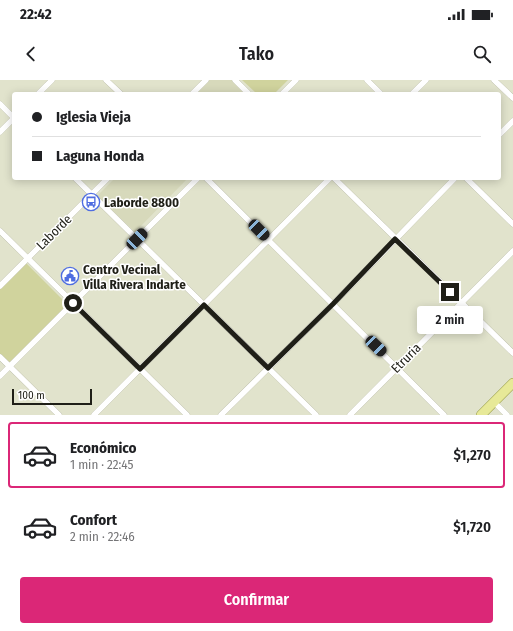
<!DOCTYPE html>
<html lang="es">
<head>
<meta charset="utf-8">
<style>
	:root { --surface:#fff; --page:#f2f2f2; --text:#202124; --muted:#757577; --line:#e0e0e0; --accent:#db2777 }
	body { margin:0; font-family:"Fira Sans Condensed",sans-serif; background:var(--page); color:var(--text); height:100vh; display:flex; flex-direction:column; font-size:15px; white-space:nowrap }
	* { box-sizing:border-box; margin:0 }
	p { font-size:13px; color:var(--muted) }
	.icon { flex:none; width:22px; height:22px; fill:none; stroke:currentColor; stroke-width:2; stroke-linecap:round; stroke-linejoin:round }
	.map { position:relative; height:335px; overflow:hidden }
	.sheet { display:flex; flex-direction:column; background:var(--surface); flex:1 }
	.sheet>* { flex:none }
	.hud { position:absolute; left:12px; top:12px; width:489px; height:88px; border-radius:4px; box-shadow:0 2px 10px #0003; display:grid; align-content:center; height:88px; padding:0 20px; background:var(--surface) }
	.scale { position:absolute; left:12px; bottom:10px; width:80px; box-sizing:border-box; padding-left:4px; border:2px solid #1f1f17; border-top:0; font-size:11px; line-height:14px; white-space:nowrap; color:#1f1f17; -webkit-text-stroke:3px #fff; paint-order:stroke }
	.end { position:absolute; width:18px; height:18px; margin:-9px; border:5px solid #1f1f17; background:#fff; box-shadow:0 0 0 2px #fff }
	.from { border-radius:50% }
	.bubble { position:absolute; height:28px; border-radius:4px; background:var(--surface); box-shadow:0 2px 10px #0003; font-size:13px; font-weight:600; line-height:28px; text-align:center }
	.car { position:absolute; width:12px; height:24px; margin:-12px -6px; border-radius:5px; box-shadow:0 0 3px 1px #0007; background:linear-gradient(#222 24%,#8ab4d8 0 40%,#222 0 76%,#8ab4d8 0 86%,#222 0) }
	.hud b { display:flex; align-items:center; gap:14px; height:38px; font-size:15px }
	.hud b+b { border-top:1px solid var(--line) }
	.hud i { width:10px; height:10px; background:var(--text) }
	ul { padding:7px 0 0; list-style:none }
	li { display:flex; align-items:center; gap:12px; height:66px; margin:0 8px 6px; padding:0 12px; border:2px solid transparent; border-radius:4px }
	li div { flex:1 }
	li b { display:block; font-size:15px }
	li em { font-style:normal; font-weight:600 }
	li.on { border-color:var(--accent) }
	li>.icon { width:36px; height:36px; stroke-width:1.5 }
	.cta { display:flex; gap:8px; margin-top:auto; padding:8px 20px }
	.cta a { flex:1; height:46px; border-radius:4px; background:var(--accent); color:#fff; font-size:16px; font-weight:600; line-height:46px; text-align:center }
	.status { display:flex; justify-content:space-between; align-items:center; height:28px; padding:0 20px; background:var(--surface); direction:ltr }
	.status svg { height:11px; fill:currentColor }
	header { display:flex; justify-content:space-between; align-items:center; height:52px; padding:0 20px; background:var(--surface); font-size:18px; font-weight:600 }
	.map>svg:first-child { display:block }
</style>
</head>
<body>
<div class="status"><b>22:42</b><svg viewBox="0 0 49 12"><path d="M0 12V9h3v3zM5 12V6h3v6zM10 12V3h3v9zM15 12V0h3v12zM26 1h20v11H26zM47 4h2v5h-2z"/></svg></div>
<header><svg class="icon" aria-label="back" viewBox="0 0 24 24"><path d="M15 5l-7 7 7 7"/></svg>Tako<svg class="icon" aria-label="search" viewBox="0 0 24 24"><circle cx="10" cy="10" r="6"/><path d="M15 15l6 6"/></svg></header>
<div class="map">
<svg width="513" height="335" viewBox="0 0 513 335">
	<rect width="100%" height="100%" fill="#e1e3cc"/>
	<g fill="#d7d9bb">
		<polygon points="206,0 234,0 247,14 193,14"/>
		<polygon points="115,98 188,98 135,152 97,116"/>
	</g>
	<g fill="#d0d39d">
		<polygon points="242,0 288,0 274,14 257,14"/>
		<polygon points="26,183 68,225 9,284 0,275 0,209"/>
	</g>
	<g fill="none" stroke-linecap="round" stroke-linejoin="round">
		<defs>
			<g id="minor">
				<polyline points="106,0 121,14"/>
				<polyline points="235,0 249,14"/>
				<polyline points="367,0 381,14"/>
				<polyline points="494,0 513,18"/>
				<polyline points="38,14 52,0"/>
				<polyline points="192,14 206,0"/>
				<polyline points="282,14 296,0"/>
				<polyline points="412,14 426,0"/>
				<polyline points="0,24 14,38"/>
				<polyline points="0,52 14,38"/>
				<polyline points="499,55 513,41"/>
				<polyline points="75,98 316,335"/>
				<polyline points="206,98 444,335"/>
				<polyline points="334,98 513,273"/>
				<polyline points="466,98 513,144"/>
				<polyline points="0,151 187,335"/>
				<polyline points="0,206 108,98"/>
				<polyline points="0,277 59,335"/>
				<polyline points="0,296 198,98"/>
				<polyline points="494,322 507,335"/>
				<polyline points="94,335 330,98"/>
				<polyline points="221,335 333,224 455,98"/>
				<polyline points="350,335 513,171"/>
			</g>
			<polyline id="primary" points="481,335 513,303"/>
		</defs>
		<use href="#minor" stroke="#b5b6a0" stroke-width="6"/>
		<use href="#primary" stroke="#97993f" stroke-width="10"/>
		<use href="#minor" stroke="#fff" stroke-width="5.5"/>
		<use href="#primary" stroke="#e7e998" stroke-width="9"/>
	</g>
	<g fill="none" stroke-linecap="round" stroke-linejoin="round">
		<polyline stroke="#1f1f17" stroke-width="5" points="73,223 140,289 204,225 268,288 333,224 395,159 450,212"/>
	</g>
	<defs>
		<symbol id="bus-ring" viewBox="-11 -11 22 22"><circle r="9.5" fill="#fff" stroke="#4f6de1" stroke-width="1.5"/><path d="M-5-6H5V4H4V6H2V4H-2V6H-4V4H-5ZM-3.5-4V0h7V-4ZM-3.5 1.2v1.5H-2V1.2ZM2 1.2v1.5H3.5V1.2Z" fill="#4f6de1"/></symbol>
		<symbol id="civic-ring" viewBox="-11 -11 22 22"><circle r="9.5" fill="#fff" stroke="#4f6de1" stroke-width="1.5"/><path d="M-.6-6.5H3V-4.5H.6V-3L4-1V1h2V6H-6V1h2V-1L-.6-3ZM-1.2 2.5V6h2.4V2.5Z" fill="#4f6de1"/></symbol>
	</defs>
	<g fill-rule="evenodd">
		<use href="#bus-ring" x="81" y="112" width="20" height="20"/>
		<use href="#civic-ring" x="60" y="186" width="20" height="20"/>
	</g>
	<g text-anchor="middle" dominant-baseline="central" stroke-width="3" stroke-linejoin="round" paint-order="stroke">
		<g font-size="13" font-weight="bold" fill="#1f1f17" stroke="#fff" text-anchor="start">
			<text x="104" y="122">Laborde 8800</text>
			<text x="83" y="189">Centro Vecinal<tspan x="83" dy="15">Villa Rivera Indarte</tspan></text>
		</g>
		<g font-size="13" fill="#1f1f17" stroke="#fff">
			<text transform="translate(54 152) rotate(-45)">Laborde</text>
			<text transform="translate(406 278) rotate(-45)">Etruria</text>
		</g>
	</g>
</svg>
<div class="scale">100 m</div>
<i class="end from" style="left:73px;top:223px"></i>
<i class="end" style="left:450px;top:212px"></i>
<div class="bubble" style="left:417px;top:226px;width:66px">2 min</div>
<i class="car" style="left:259px;top:150px;rotate:135deg"></i>
<i class="car" style="left:137px;top:159px;rotate:45deg"></i>
<i class="car" style="left:376px;top:266px;rotate:134deg"></i>
<div class="hud">
<b><i class="from"></i>Iglesia Vieja</b>
<b><i></i>Laguna Honda</b>
</div>
</div>
<section class="sheet">
<ul>
<li class="on"><svg class="icon" aria-label="car" viewBox="0 0 24 24"><path d="M5 17H2v-5l4-1 3-4h7l3 4 3 1v5h-3M9 17h6M6 11h13"/><circle cx="7" cy="17" r="2"/><circle cx="17" cy="17" r="2"/></svg><div><b>Económico</b><p>1 min · 22:45</p></div><em>$1,270</em></li>
<li><svg class="icon" aria-label="car" viewBox="0 0 24 24"><path d="M5 17H2v-5l4-1 3-4h7l3 4 3 1v5h-3M9 17h6M6 11h13"/><circle cx="7" cy="17" r="2"/><circle cx="17" cy="17" r="2"/></svg><div><b>Confort</b><p>2 min · 22:46</p></div><em>$1,720</em></li>
</ul>
<div class="cta"><a>Confirmar</a></div>
</section>
</body>
</html>
